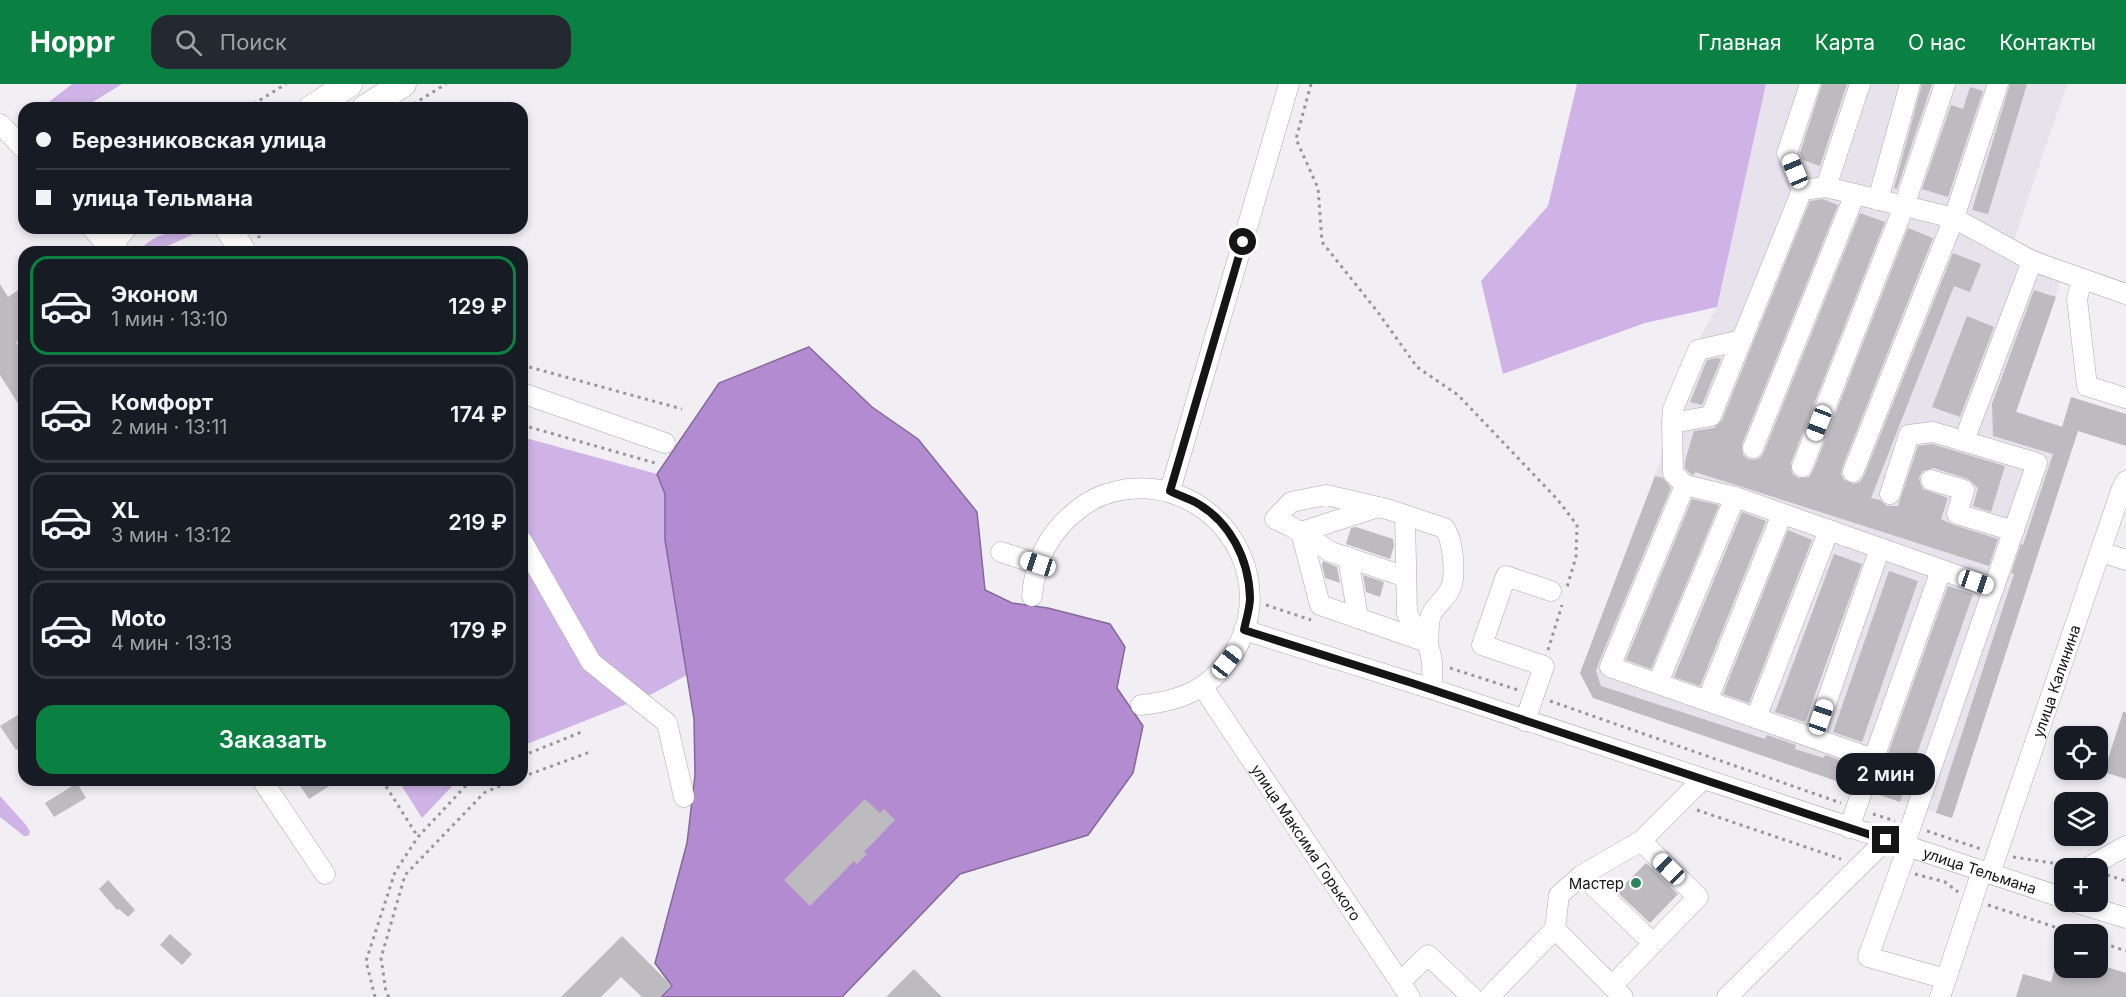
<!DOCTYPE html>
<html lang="ru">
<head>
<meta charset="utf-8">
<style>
	:root { --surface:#171b24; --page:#242831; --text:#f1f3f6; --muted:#9ea1a6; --line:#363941; --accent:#0b8043 }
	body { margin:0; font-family:Inter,sans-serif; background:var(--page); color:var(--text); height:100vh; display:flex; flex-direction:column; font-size:22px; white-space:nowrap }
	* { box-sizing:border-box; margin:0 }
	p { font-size:20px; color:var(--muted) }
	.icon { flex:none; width:33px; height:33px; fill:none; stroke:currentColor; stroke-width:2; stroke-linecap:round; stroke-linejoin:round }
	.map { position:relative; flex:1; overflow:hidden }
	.panel { position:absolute; left:18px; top:162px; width:510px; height:540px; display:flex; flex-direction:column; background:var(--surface); border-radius:18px; box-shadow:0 3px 9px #0003 }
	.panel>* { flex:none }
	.banner { position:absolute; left:18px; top:18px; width:510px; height:132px; border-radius:18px; box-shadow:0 3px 9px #0003; display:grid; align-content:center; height:132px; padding:0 18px; background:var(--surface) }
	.buttons { position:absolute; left:2054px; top:642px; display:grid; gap:12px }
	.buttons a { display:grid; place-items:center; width:54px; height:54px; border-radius:12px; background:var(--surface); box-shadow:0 3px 9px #0003; font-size:30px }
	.end { position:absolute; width:27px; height:27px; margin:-14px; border:8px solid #151516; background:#fff; box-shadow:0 0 0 3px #fff }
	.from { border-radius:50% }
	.bubble { position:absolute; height:42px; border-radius:18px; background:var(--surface); box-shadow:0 3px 9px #0003; font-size:20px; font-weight:600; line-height:42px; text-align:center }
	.car { position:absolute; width:18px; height:36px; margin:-18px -9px; border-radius:8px; box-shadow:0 0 4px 2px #0007; background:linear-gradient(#fff 24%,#345 0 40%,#fff 0 76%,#345 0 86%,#fff 0) }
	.banner b { display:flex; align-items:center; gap:21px; height:57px; font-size:22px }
	.banner b+b { border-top:2px solid var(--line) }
	.banner i { width:15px; height:15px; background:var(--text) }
	ul { padding:10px 0 0; list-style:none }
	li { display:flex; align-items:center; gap:18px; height:99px; margin:0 12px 9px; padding:0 6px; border:3px solid var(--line); border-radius:18px }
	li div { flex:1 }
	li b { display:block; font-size:22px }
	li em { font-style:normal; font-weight:600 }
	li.active { border-color:var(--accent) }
	li>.icon { width:54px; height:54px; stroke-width:1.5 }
	.cta { display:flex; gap:12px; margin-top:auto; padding:12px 18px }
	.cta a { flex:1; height:69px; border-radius:18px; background:var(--accent); color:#fff; font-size:24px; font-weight:600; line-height:69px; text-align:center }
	header { display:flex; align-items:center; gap:36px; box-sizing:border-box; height:84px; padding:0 30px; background:var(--accent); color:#fff }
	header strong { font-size:28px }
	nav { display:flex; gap:33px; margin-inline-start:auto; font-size:21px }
	.search { width:420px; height:54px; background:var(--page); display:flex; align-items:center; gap:15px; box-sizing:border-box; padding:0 21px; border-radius:18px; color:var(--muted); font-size:22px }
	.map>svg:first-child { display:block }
</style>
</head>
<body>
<header>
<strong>Hoppr</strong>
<div class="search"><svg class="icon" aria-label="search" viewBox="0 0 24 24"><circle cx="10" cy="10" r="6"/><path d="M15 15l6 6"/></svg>Поиск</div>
<nav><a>Главная</a><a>Карта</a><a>О нас</a><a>Контакты</a></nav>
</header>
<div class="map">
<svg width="2126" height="913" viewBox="0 0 2126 913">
	<rect width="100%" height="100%" fill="#f1eff3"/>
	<polygon fill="#e8e2ed" points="1766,0 2067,0 2014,156 2067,179 2016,327 2078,347 1952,734 1593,614 1580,589 1660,377 1664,339 1697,259 1717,223"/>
	<g fill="#cfb2e6">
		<polygon points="72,0 122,0 83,24 41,24"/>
		<polygon points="1577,0 1766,0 1717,223 1645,239 1503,290 1481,197 1548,122"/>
		<path d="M 182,147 L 194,150 L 154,168 L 138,168 C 150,154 163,148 182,147 Z"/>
		<polygon points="522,353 657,390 665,410 665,456 687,591 652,610 522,662"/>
		<polygon points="398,696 458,696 422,734"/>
		<polygon points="0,712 26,741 30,748 28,752 24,752 0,733"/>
	</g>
	<polygon fill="#b38bd1" stroke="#846899" stroke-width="1.5" points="809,263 872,323 918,355 977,428 985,506 1012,519 1048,524 1110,540 1125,563 1117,604 1143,642 1133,689 1088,751 960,790 842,913 661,913 672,902 655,879 687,759 695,691 694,635 665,456 665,410 657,390 719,299"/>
	<g fill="#bdbbbf">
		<polygon points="1822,0 1847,0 1820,82 1803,76 1800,69"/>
		<polygon points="1922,0 1932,0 1897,105 1894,104"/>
		<polygon points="2010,0 2027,0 1988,130 1972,126"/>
		<polygon points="1970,3 1983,7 1948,113 1922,105 1951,21 1963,25"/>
		<polygon points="1823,115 1838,121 1742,360 1743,371 1748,375 1754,376 1760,374 1764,368 1860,129 1885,138 1791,379 1792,390 1798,394 1809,393 1813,387 1908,144 1933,154 1842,384 1841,390 1844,396 1854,400 1860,398 1864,392 1953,169 1981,180 1970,208 1954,202 1871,414 1880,416 1887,422 1898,422 1918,362 1932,360 2005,382 1991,428 1973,422 1978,404 1968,395 1934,384 1923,387 1919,393 1920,399 1923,405 1948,414 1941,435 1954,441 1998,455 1989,482 1739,402 1695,388 1694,391 1691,390 1685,384 1685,377 1694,347 1714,344 1722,336 1810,117"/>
		<polygon points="0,200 8,213 20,205 24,212 24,253 16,258 24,271 24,329 0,291"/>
		<polygon points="2034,206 2056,213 2016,328 2062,343 2071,313 2126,330 2126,362 2078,347 1952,734 1936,729 2014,490 2011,489 2021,460 2023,461 2053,370 1993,352 1992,320"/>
		<polygon points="1967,232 1994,243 1960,333 1932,323"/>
		<polygon points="1717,274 1721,275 1702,321 1690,318 1707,276"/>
		<polygon points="1655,392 1663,394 1671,404 1599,578 1596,587 1601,602 1765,655 1767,651 1796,661 1795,665 1824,674 1825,671 1854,681 1853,684 1857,685 1851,702 1593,614 1580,589"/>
		<polygon points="1692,415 1719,421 1651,585 1626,576"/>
		<polygon points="1742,428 1766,437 1700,602 1674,593"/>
		<polygon points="1356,443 1393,455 1394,462 1390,475 1346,460 1351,444"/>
		<polygon points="1788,446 1812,456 1749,619 1723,610"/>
		<polygon points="1834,470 1862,480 1805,638 1775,628"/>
		<polygon points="1323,477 1337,483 1340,499 1325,494 1322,481"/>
		<polygon points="1889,487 1918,497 1862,658 1833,648"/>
		<polygon points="1363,491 1384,498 1380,513 1366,508"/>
		<polygon points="1948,502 1973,510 1900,718 1874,709"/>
		<polygon points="24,627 24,661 16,666 0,642"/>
		<polygon points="2123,628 2126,628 2126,695 2104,688"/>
		<polygon points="296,696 339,696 309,715"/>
		<polygon points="77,699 86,714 54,733 45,719"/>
		<polygon points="865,715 880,729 884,725 895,736 864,768 867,770 857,780 854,777 810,822 784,796"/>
		<polygon points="1646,779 1678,810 1650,839 1617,808"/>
		<polygon points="108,796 135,826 128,833 119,825 117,826 99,805"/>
		<polygon points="170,850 192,870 182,881 160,861"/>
		<polygon points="622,852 671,901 660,913 642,913 621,893 601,913 561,913"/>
		<polygon points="2055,884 2110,884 2126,889 2126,913 2016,913 2023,890 2051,898"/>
		<polygon points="914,885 942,913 886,913"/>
	</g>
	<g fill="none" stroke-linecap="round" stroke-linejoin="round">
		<defs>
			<g id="minor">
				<polyline points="0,40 24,65"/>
				<polyline points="1826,103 1860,0"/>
				<polyline points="1802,106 1787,69 1810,0"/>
				<polyline points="1878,116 1910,0"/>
				<polyline points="92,144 109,164"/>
				<polyline points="2082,195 2077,215 2087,302 2125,314"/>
				<polyline points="522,309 665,359"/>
				<polyline points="1672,339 1673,325 1698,266 1742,256"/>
				<polyline points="1964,357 2032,177"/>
				<polyline points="1753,364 1855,110"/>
				<polyline points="1802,383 1904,122 1945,0"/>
				<polyline points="1853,388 1954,134 1998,0"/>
				<polyline points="1931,396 1964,406 1957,430 2014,447"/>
				<polyline points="1685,401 1610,583 1873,675"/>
				<polyline points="1170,407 1289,0"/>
				<polyline points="1890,410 1909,351 1933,348 2037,379 1904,762"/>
				<polyline points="1378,423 1301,448 1320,521 1424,557"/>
				<path d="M 1405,431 L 1407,529 C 1411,542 1422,550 1428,562 C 1434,576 1432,591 1432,605"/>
				<polyline points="522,457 591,578 667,639 684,713"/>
				<polyline points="1001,468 1038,480"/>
				<polyline points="2101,468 2126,476"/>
				<polyline points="1348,473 1358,534"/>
				<path d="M 1406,493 L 1331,468 L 1292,443 L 1275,435 L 1291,418 L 1326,411 L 1387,425 L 1444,444 C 1453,453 1456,491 1451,503 C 1447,515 1433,522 1430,534 C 1428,543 1429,554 1428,563"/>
				<polyline points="1993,504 1735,413 1685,401 1673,389 1672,339 1711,332 1802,106 1826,103 1954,134 2032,177 2126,210"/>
				<path d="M 1032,512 C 1035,475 1050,446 1080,424 C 1100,408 1129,402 1153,405 C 1235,416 1279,510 1228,577 C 1219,589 1207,601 1194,607 C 1177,616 1160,619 1141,621"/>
				<path id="s1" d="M 1244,546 L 1432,605 L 2064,814"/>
				<polyline points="1658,599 1735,413"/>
				<path id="s2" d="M 1202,602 L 1410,913"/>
				<polyline points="1707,617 1782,430"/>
				<polyline points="1756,634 1829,446"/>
				<polyline points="1525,637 1544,582 1482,561 1506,492 1551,507"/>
				<polyline points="1814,654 1880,464"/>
				<polyline points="262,696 325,790"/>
				<polyline points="1849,744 1941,486"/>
				<polyline points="1908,763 1868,873 1946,895"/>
				<polyline points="2087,784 2126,762"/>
				<path id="s3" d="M 1990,790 L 2122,404 L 2126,397"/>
				<polyline points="1582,791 1653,859"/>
				<polyline points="2074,818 2126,834"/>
				<polyline points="1555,845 1623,913"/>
				<polyline points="1400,898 1428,871 1472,913"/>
				<polyline points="1612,902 1698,813 1641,757"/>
				<polyline points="1489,913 1555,845 1559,811 1582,791 1641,757 1703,695"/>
				<polyline points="1727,913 1886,756"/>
				<polyline points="1940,913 1982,787"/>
			</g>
			<g id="major">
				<polyline points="312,24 349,0"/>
				<polyline points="365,24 403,0"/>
				<polyline points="228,144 243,168"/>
				<polyline points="108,168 117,151 123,144"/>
			</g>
		</defs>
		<use href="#minor" stroke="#acaaae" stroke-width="21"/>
		<use href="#major" stroke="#acaaae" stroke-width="27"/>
		<g stroke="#979699" stroke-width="3" stroke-dasharray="3 4.5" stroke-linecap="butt">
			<polyline points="1311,0 1296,55 1318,104 1322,158 1377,227 1417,283 1458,311 1557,415 1577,441 1576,473 1567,503"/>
			<polyline points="247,24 286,0"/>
			<polyline points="407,24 446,0"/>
			<polyline points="259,144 259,154"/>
			<polyline points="522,281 682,325"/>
			<polyline points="522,341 655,379"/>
			<polyline points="1266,521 1311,536"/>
			<polyline points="1548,566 1562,521"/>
			<polyline points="1450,584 1518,606"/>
			<polyline points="1550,617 1841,719"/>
			<polyline points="522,672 584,647"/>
			<polyline points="522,693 590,668"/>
			<polyline points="382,696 418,753"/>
			<polyline points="1697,726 1841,775"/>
			<polyline points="1873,730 1895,737"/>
			<polyline points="1927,747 1981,765"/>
			<polyline points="2013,773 2072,782"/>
			<polyline points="1915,790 1945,798 1958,808"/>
			<polyline points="2107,791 2126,797"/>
			<polyline points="1988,821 2076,850"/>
			<polyline points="2097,857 2126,867"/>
			<polyline points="375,913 366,877 395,788 418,753 471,696"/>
			<polyline points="389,913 386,908 381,874 405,791 484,709 513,696"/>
		</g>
		<use href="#minor" stroke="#fff" stroke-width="20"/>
		<use href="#major" stroke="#fff" stroke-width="26"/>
	</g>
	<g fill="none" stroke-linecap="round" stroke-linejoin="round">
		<path stroke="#151516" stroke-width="8" d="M 1243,158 L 1170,407 C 1178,411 1187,414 1195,418 C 1230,437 1249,475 1250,514 C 1250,524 1246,536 1244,546 L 1412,599 L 1886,756"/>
	</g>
	<circle fill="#2a855c" stroke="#fefdff" stroke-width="2" cx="1636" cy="799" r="6"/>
	<g text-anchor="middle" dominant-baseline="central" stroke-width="5" stroke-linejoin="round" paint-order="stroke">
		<g font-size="15" fill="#151516" stroke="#fefdff">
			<text stroke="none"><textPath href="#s3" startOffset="204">улица Калинина</textPath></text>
			<text stroke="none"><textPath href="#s2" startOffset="188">улица Максима Горького</textPath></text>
			<text stroke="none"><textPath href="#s1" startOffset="774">улица Тельмана</textPath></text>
		</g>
		<g font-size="15" fill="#151516" stroke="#fefdff" text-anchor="end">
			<text x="1624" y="799">Мастер</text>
		</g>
	</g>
</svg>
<div class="buttons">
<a><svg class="icon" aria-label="locate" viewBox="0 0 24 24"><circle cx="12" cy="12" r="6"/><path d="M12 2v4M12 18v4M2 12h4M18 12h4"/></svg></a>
<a><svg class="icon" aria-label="layers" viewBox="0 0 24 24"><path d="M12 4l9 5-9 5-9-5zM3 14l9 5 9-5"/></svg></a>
<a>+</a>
<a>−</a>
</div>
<i class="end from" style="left:1243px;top:158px"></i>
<i class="end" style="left:1886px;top:756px"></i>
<div class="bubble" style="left:1836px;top:669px;width:99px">2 мин</div>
<i class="car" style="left:1795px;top:87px;rotate:337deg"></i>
<i class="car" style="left:1819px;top:339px;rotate:201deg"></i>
<i class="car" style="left:1038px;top:480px;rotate:288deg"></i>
<i class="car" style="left:1976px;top:498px;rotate:109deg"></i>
<i class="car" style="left:1227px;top:578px;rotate:38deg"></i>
<i class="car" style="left:1821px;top:633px;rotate:19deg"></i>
<i class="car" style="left:1669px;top:785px;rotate:314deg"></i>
<div class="banner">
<b><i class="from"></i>Березниковская улица</b>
<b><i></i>улица Тельмана</b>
</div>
<section class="panel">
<ul>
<li class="active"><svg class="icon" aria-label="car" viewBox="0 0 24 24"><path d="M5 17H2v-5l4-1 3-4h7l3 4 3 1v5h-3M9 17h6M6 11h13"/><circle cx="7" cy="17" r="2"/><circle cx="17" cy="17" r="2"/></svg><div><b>Эконом</b><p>1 мин · 13:10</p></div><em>129 ₽</em></li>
<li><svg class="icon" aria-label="car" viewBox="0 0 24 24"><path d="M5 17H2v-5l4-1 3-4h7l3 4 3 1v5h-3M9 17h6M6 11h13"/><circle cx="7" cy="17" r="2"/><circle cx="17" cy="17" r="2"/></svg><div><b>Комфорт</b><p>2 мин · 13:11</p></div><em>174 ₽</em></li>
<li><svg class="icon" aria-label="car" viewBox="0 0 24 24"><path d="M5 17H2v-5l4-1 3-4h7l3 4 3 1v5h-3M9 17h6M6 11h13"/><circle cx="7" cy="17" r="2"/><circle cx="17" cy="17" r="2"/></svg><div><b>XL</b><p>3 мин · 13:12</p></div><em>219 ₽</em></li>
<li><svg class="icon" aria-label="car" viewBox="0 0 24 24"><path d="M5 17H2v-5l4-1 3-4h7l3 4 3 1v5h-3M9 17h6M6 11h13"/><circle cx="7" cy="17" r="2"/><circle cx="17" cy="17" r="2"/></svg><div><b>Moto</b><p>4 мин · 13:13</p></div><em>179 ₽</em></li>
</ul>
<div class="cta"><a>Заказать</a></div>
</section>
</div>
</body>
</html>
